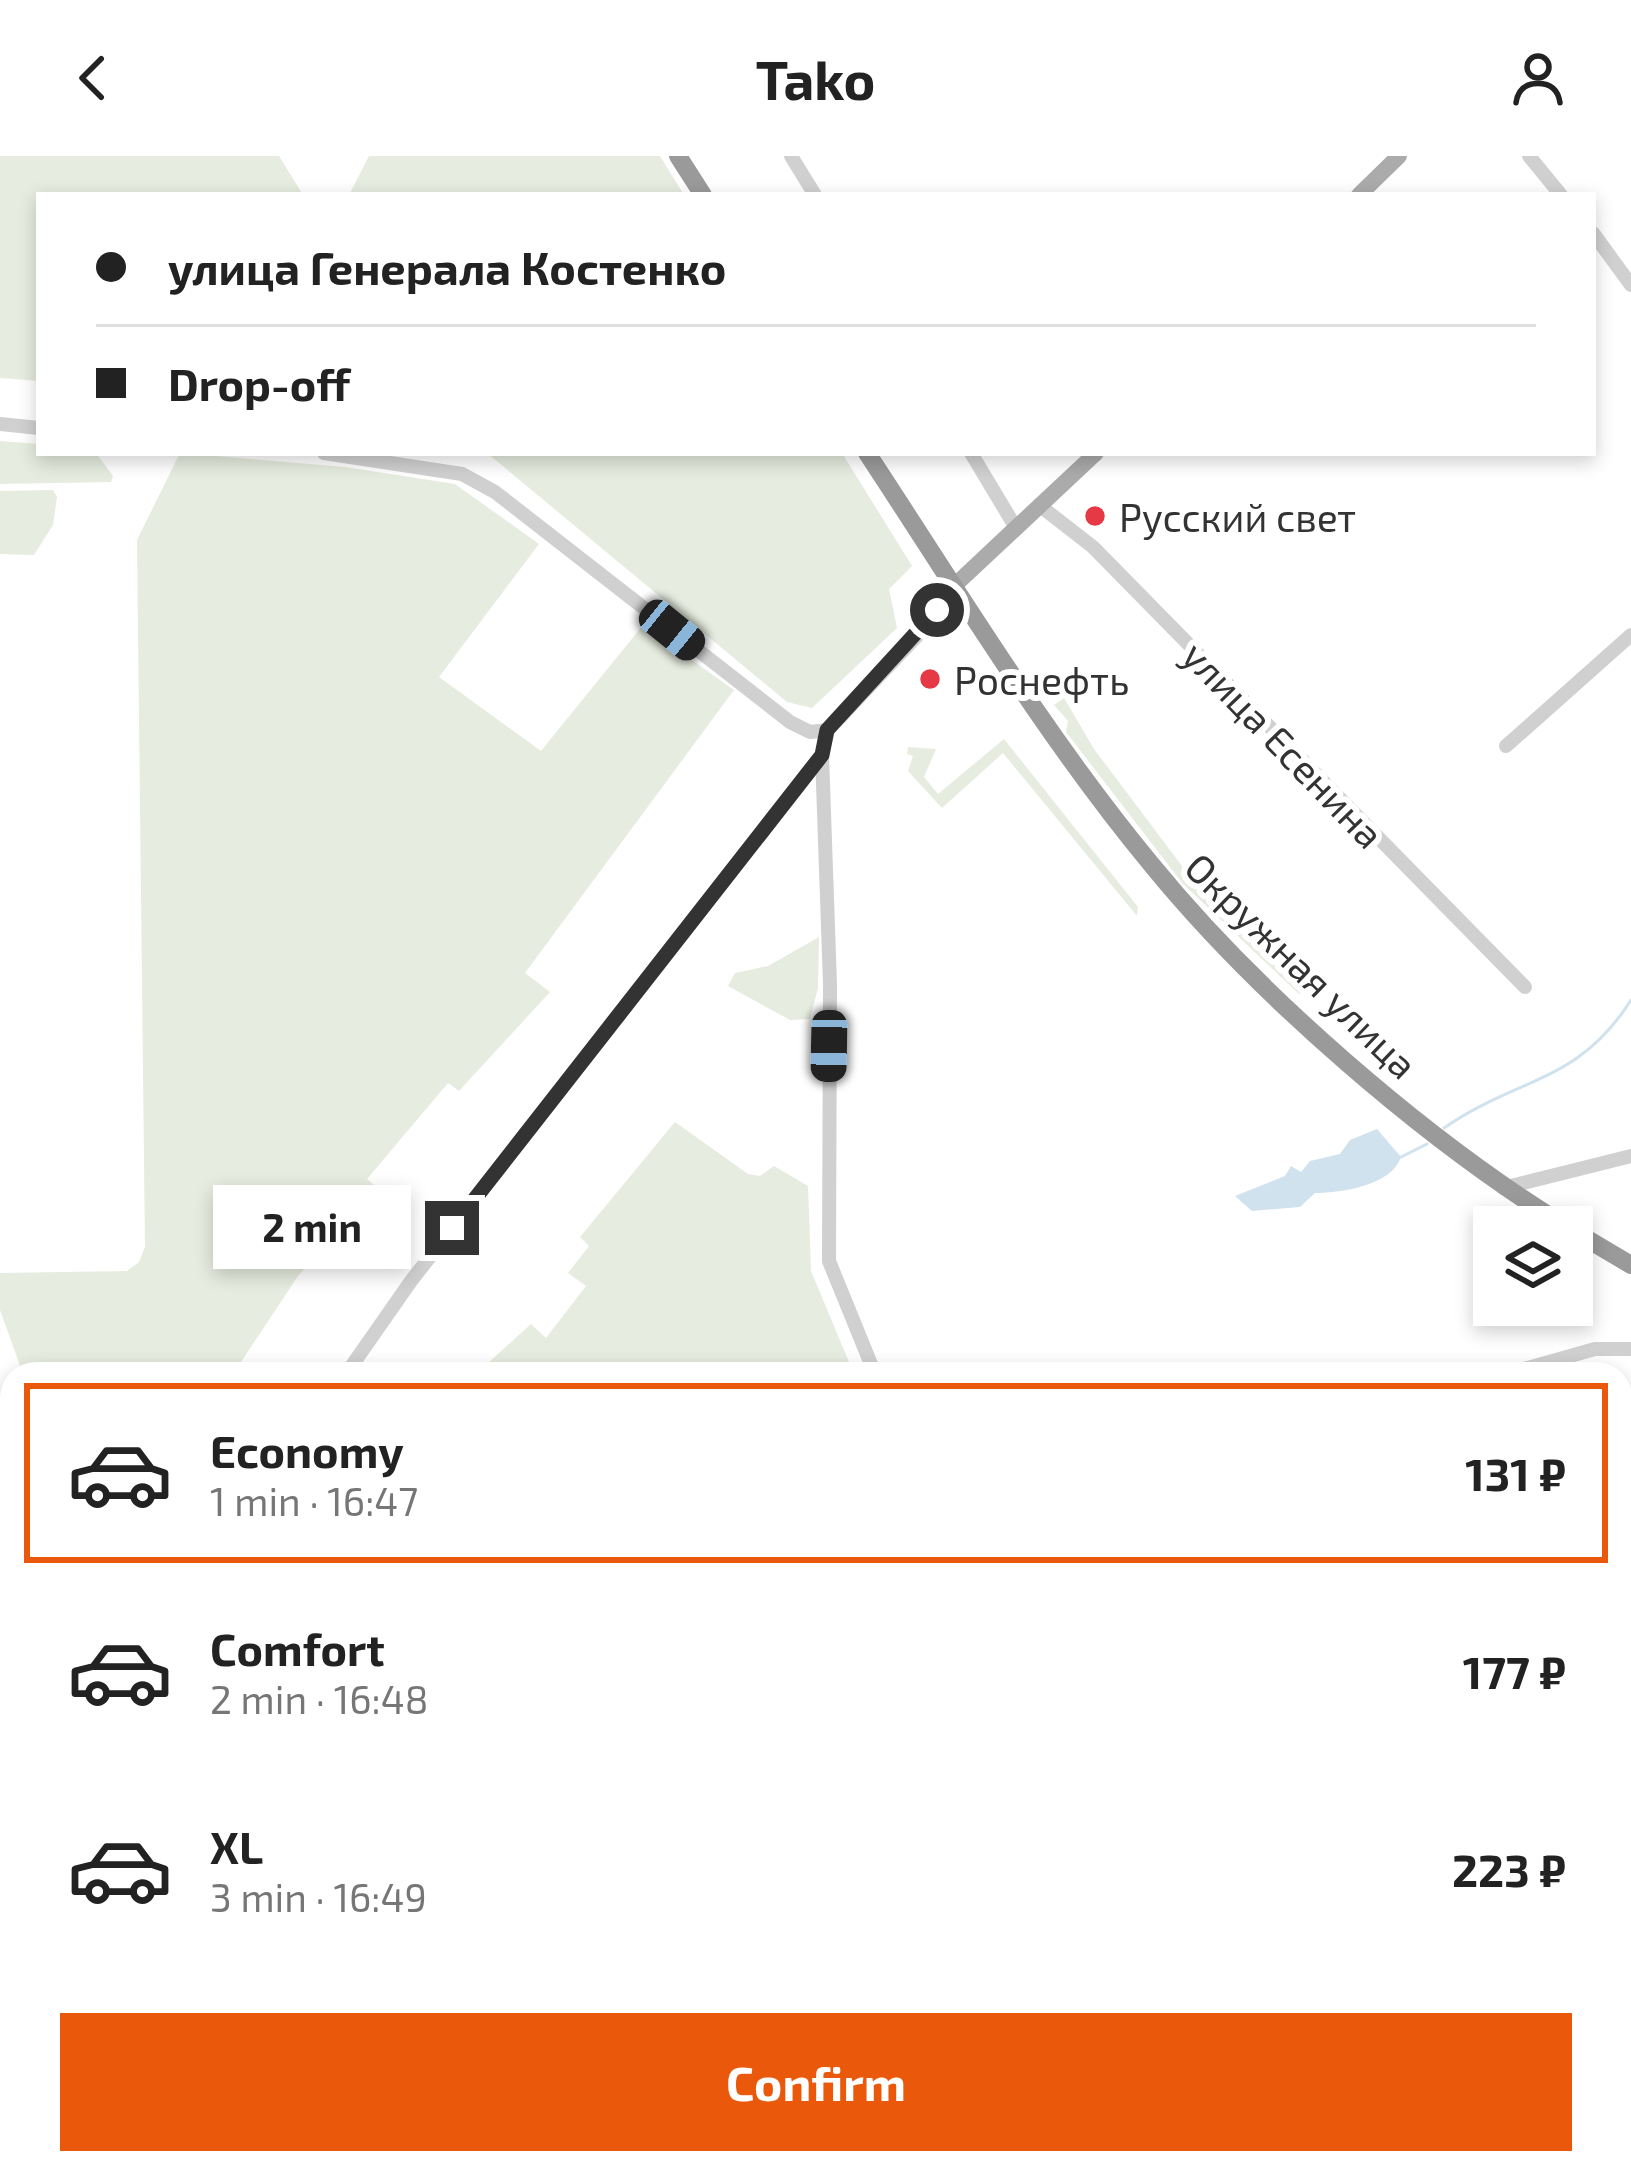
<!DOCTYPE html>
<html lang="en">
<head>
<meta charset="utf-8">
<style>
	:root { --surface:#fff; --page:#f2f2f2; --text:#222; --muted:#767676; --line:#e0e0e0; --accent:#ea580c }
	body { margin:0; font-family:"Exo 2",sans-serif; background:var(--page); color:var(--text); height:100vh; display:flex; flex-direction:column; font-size:45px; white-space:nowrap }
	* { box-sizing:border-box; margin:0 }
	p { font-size:39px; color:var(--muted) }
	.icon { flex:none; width:66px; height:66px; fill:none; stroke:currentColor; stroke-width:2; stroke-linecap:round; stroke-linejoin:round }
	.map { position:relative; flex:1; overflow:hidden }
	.drawer { position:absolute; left:0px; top:1206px; width:1632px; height:813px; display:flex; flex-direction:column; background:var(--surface); border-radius:36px 36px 0 0; box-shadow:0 6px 18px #0003 }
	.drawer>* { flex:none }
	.top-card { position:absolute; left:36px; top:36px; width:1560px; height:264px; border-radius:0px; box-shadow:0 6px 18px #0003; display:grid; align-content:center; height:264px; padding:0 60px; background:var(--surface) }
	.buttons { position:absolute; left:1473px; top:1050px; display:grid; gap:24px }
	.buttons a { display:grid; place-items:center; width:120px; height:120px; border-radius:0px; background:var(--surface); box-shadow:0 6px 18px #0003; font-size:60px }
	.end { position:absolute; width:54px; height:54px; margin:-27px; border:15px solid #333; background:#fff; box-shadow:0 0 0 6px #fff }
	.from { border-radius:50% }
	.bubble { position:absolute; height:84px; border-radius:0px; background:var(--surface); box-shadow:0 6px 18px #0003; font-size:39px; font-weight:700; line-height:84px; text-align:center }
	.car { position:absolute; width:36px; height:72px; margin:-36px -18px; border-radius:15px; box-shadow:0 0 9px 3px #0007; background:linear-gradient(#222 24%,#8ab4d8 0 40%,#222 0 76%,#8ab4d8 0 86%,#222 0) }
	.top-card b { display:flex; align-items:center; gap:42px; height:114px; font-size:45px }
	.top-card b+b { border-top:3px solid var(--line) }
	.top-card i { width:30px; height:30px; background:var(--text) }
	ul { padding:21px 0 0; list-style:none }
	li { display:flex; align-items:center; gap:36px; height:180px; margin:0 24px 18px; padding:0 36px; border:6px solid transparent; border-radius:0px }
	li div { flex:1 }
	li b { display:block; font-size:45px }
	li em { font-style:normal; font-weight:700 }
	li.on { border-color:var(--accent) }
	li>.icon { width:108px; height:108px; stroke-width:1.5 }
	.primary-button { display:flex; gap:24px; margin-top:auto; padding:24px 60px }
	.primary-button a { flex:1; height:138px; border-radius:0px; background:var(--accent); color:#fff; font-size:48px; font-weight:700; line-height:138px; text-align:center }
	header { display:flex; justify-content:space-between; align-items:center; height:156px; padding:0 60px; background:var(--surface); font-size:54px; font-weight:700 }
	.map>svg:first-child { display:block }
</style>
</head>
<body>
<header><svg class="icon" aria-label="back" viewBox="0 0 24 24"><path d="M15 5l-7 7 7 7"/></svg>Tako<svg class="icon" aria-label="person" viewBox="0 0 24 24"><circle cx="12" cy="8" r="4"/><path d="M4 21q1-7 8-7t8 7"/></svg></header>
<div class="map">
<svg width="1631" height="2017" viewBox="0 0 1631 2017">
	<rect width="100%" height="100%" fill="#fff"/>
	<g fill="#e6ecdf">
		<polygon points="0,0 279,0 303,39 39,39 39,225 0,222"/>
		<polygon points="369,0 660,0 684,39 349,39"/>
		<polygon points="0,285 39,288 39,297 96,297 113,320 111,326 0,328"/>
		<polygon points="180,297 345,311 455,328 539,388 439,521 541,595 643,469 734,534 525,817 550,836 459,935 448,927 367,1023 387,1041 342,1090 332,1083 298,1120 233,1218 23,1218 0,1154 0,1117 127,1115 139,1106 145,1091 137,384"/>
		<polygon points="487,297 842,297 912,410 889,433 897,472 812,552 787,546"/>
		<polygon points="53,334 57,341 53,369 34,399 0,398 0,335"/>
		<polygon points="1064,542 1094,593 1197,730 1307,833 1299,838 1183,728 1066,576 1068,565 1054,549"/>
		<polygon points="1004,583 1138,751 1137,760 1003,597 942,652 908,615 913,600 907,598 908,591 936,593 924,621 938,638"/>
		<polygon points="819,781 818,832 810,863 790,864 728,830 735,817 768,810"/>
		<polygon points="675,966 748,1018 760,1020 774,1010 808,1030 811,1115 854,1218 476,1218 531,1168 546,1182 586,1130 568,1117 589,1090 580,1081"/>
		<polygon points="0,1496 12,1500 12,1783 0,1781"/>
		<polygon points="158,2007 1101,2007 1105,2017 168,2017"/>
	</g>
	<path fill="#cfe2ee" d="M 1377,973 L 1401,1001 C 1392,1029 1342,1037 1315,1037 L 1300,1051 L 1252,1055 L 1235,1040 L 1285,1020 L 1291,1010 L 1301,1016 L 1310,1005 L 1340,998 L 1350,984 Z"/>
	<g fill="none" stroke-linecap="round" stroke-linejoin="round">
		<g stroke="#cfe2ee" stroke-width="3">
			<path d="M 1444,972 C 1517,921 1578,928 1631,844"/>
			<polyline points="1401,1001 1427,988"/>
		</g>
		<g stroke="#d0d0d0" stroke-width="14">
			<polyline points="791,0 815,39"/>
			<polyline points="1529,0 1561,39"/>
			<polyline points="1593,77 1631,129"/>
			<polyline points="0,268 39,272"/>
			<polyline points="324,297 462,318 495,336 790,566 810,576 828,574"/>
			<polyline points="971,297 1016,372"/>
			<polyline points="1039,349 1093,391 1525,831"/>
			<polyline points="828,574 822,599 830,828 829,1105 875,1218"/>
			<polyline points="828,574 919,478 954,430"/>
			<polyline points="1506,590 1631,479"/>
			<polyline points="1503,1032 1631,1000"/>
			<polyline points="346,1218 411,1125 822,599"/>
			<polyline points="1506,1218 1595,1193 1631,1193"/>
			<polyline points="0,1408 12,1414"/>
			<polyline points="0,1850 12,1826"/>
		</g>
		<g stroke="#ababab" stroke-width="16">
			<polyline points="1359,39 1399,0"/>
			<polyline points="954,430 1096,297"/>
		</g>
		<g stroke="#9a9a9a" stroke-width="18">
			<polyline points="678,0 703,39"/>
			<path d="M 867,297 C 958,435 1045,580 1151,708 C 1257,838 1424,983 1567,1071"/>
			<polyline points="1572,1074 1631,1109"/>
		</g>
		<defs>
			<g id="rail">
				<polyline points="1620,1368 1631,1363"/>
				<polyline points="1620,1436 1631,1432"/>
				<polyline points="0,1485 12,1489"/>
				<polyline points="1620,1575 1631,1572"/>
				<polyline points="0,1935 12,1948"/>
				<polyline points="0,1964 12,1976"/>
				<polyline points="51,2007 61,2017"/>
			</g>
		</defs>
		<use href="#rail" stroke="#888" stroke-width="8"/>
		<use href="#rail" stroke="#fff" stroke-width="3" stroke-dasharray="9" stroke-linecap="butt"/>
	</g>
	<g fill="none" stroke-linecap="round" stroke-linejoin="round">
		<polyline stroke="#333" stroke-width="15" points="452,1072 822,599 827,574 937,454"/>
	</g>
	<g fill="#e63946" stroke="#fff" stroke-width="4.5">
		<circle cx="1095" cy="360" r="12"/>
		<circle cx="930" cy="523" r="12"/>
	</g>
	<g text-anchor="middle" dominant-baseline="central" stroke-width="12" stroke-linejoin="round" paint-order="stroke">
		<g font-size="39" fill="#333" stroke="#fff" text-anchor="start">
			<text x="1119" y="360">Русский свет</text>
			<text x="954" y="523">Роснефть</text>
		</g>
		<g font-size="39" fill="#333" stroke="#fff">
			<text transform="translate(1284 588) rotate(46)">улица Есенина</text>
			<text transform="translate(1302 809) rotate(44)">Окружная улица</text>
		</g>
	</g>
</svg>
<div class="buttons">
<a><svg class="icon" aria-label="layers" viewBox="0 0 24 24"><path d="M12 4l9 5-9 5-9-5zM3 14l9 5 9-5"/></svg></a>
</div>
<i class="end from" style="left:937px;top:454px"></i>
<i class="end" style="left:452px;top:1072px"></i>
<div class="bubble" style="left:213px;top:1029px;width:198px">2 min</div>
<i class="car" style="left:672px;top:474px;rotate:129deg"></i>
<i class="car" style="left:829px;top:890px;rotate:181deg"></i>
<div class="top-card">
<b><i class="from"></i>улица Генерала Костенко</b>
<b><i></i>Drop-off</b>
</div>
<section class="drawer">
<ul>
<li class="on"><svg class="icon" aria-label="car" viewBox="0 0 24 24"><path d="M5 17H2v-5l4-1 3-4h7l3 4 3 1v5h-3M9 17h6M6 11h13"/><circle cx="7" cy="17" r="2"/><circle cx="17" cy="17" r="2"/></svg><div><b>Economy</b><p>1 min · 16:47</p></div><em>131 ₽</em></li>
<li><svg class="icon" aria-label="car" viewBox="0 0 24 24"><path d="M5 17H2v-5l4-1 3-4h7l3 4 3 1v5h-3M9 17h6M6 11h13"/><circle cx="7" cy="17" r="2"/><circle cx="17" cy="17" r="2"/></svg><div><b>Comfort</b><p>2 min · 16:48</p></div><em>177 ₽</em></li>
<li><svg class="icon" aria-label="car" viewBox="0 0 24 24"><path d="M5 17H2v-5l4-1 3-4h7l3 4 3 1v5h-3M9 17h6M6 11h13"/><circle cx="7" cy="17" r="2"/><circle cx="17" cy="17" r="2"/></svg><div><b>XL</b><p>3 min · 16:49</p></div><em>223 ₽</em></li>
</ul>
<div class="primary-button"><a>Confirm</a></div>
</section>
</div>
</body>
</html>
